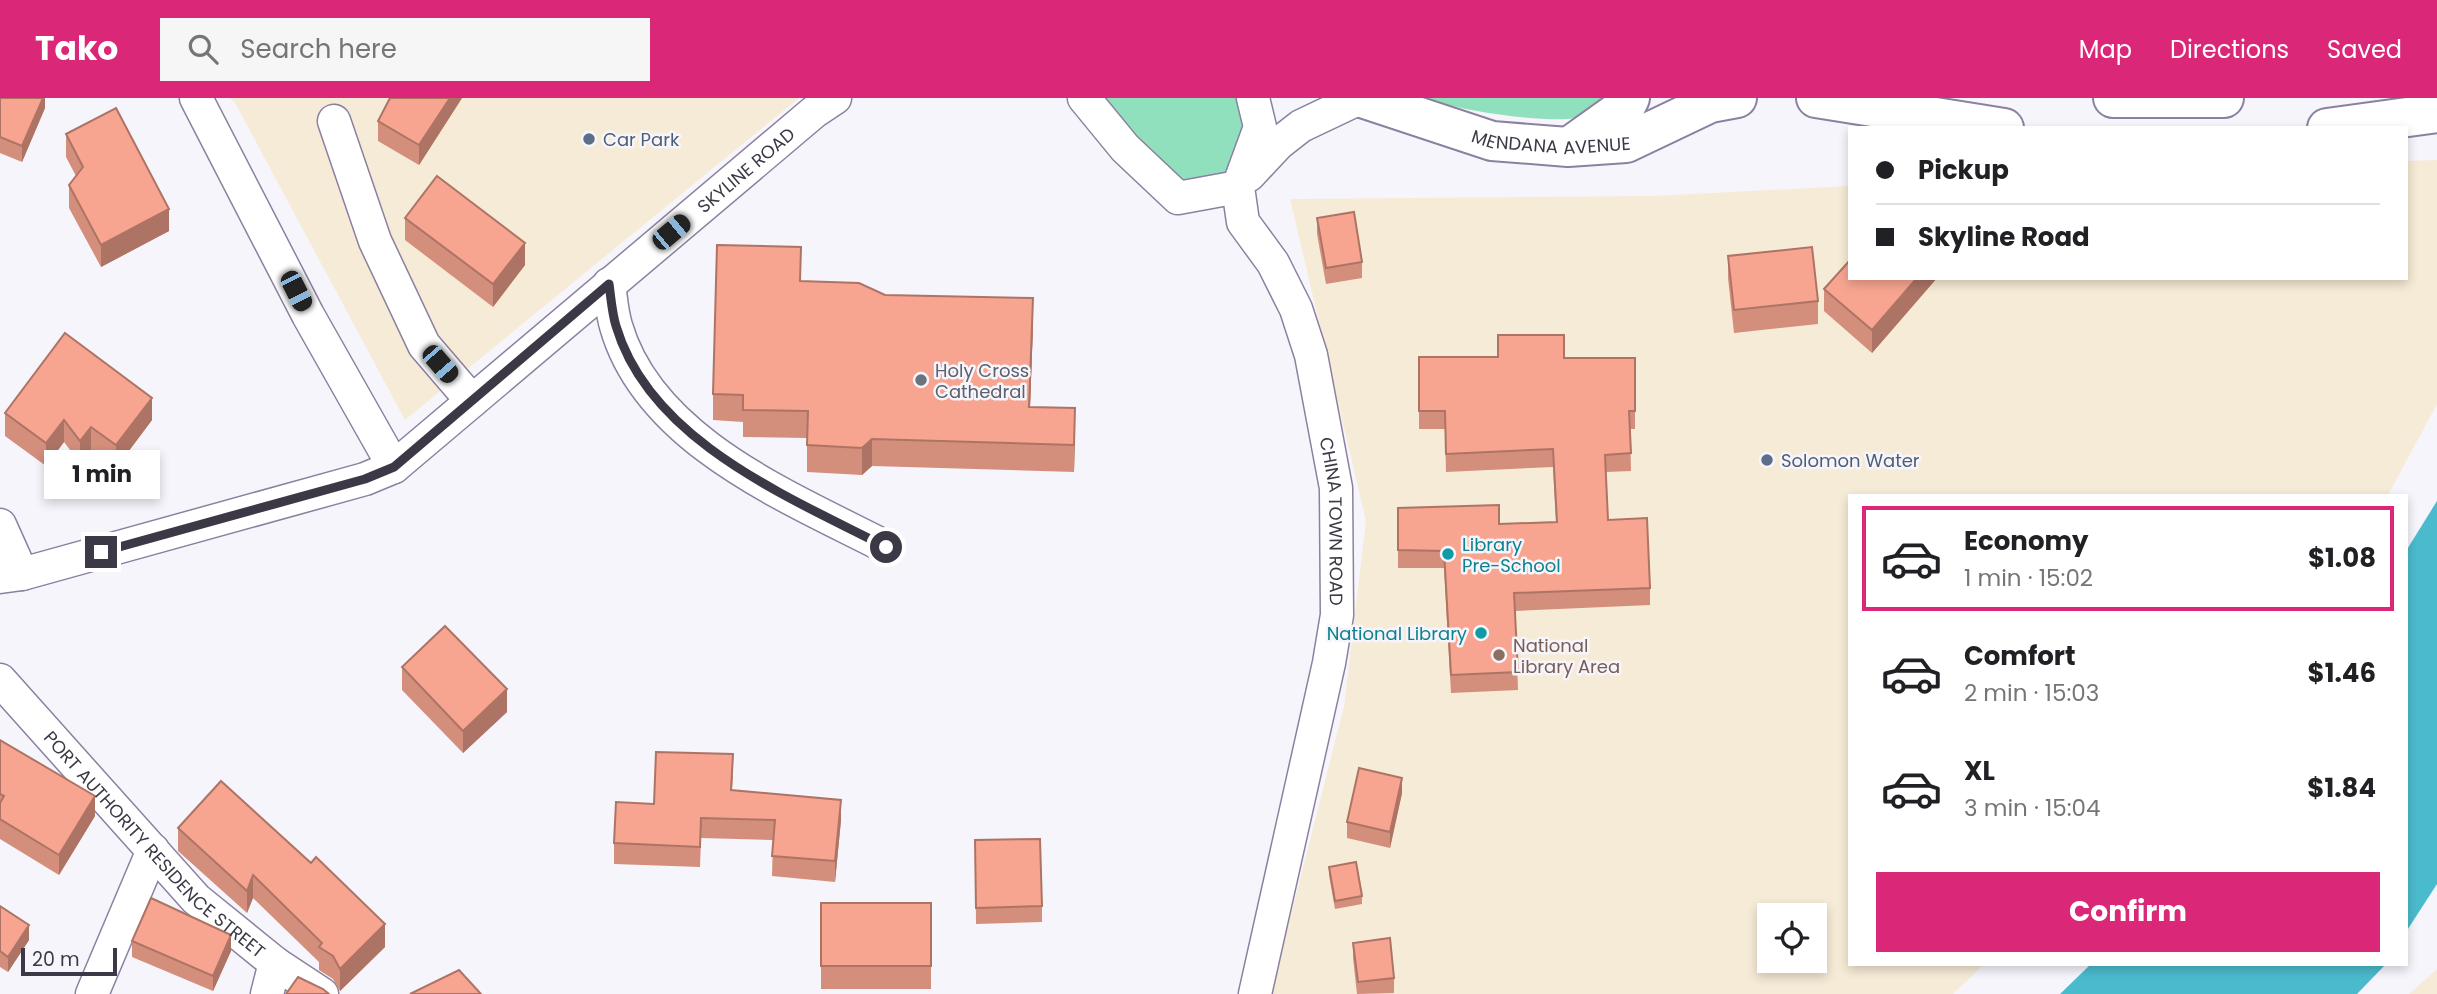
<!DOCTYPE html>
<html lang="en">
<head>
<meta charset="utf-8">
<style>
	:root { --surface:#fff; --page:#f6f6f6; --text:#202124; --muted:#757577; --line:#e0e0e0; --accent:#db2777 }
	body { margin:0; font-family:Poppins,sans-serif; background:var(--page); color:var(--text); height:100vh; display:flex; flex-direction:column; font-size:26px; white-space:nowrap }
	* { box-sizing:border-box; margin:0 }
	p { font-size:23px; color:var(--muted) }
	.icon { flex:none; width:38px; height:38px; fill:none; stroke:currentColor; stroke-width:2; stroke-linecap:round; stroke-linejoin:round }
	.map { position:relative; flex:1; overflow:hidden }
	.drawer { position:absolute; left:1848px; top:396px; width:560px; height:472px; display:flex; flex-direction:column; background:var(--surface); border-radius:0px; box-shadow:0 4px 10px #0003 }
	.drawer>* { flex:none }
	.guide { position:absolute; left:1848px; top:28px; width:560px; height:154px; border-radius:0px; box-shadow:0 4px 10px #0003; display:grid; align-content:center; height:154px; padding:0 28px; background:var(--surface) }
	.fabs { position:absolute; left:1757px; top:805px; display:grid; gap:14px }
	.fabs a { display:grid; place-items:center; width:70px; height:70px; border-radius:0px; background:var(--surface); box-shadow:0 4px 10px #0003; font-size:35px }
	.scale { position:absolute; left:21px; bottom:18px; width:96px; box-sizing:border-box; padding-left:7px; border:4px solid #3d3846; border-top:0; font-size:19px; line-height:24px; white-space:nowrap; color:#3d3846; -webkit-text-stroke:5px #f7f5fc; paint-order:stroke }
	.end { position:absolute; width:32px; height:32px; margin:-16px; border:9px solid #3d3846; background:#fff; box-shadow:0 0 0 4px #fff }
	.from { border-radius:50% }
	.bubble { position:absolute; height:49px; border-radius:0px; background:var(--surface); box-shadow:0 4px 10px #0003; font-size:23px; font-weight:700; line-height:49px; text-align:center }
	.car { position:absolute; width:21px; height:42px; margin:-21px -10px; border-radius:9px; box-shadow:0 0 5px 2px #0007; background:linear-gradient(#222 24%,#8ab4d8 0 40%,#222 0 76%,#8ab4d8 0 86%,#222 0) }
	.guide b { display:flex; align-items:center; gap:24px; height:66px; font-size:26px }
	.guide b+b { border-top:2px solid var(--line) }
	.guide i { width:18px; height:18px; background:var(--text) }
	ul { padding:12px 0 0; list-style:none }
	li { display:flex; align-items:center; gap:21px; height:105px; margin:0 14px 10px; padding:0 14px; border:4px solid transparent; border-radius:0px }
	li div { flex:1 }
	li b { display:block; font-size:26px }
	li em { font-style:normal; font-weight:700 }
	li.selected { border-color:var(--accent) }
	li>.icon { width:63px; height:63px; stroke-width:1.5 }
	.primary-button { display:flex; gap:14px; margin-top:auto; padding:14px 28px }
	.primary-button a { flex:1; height:80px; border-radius:0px; background:var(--accent); color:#fff; font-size:28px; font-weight:700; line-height:80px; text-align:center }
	header { display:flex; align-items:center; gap:42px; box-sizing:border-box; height:98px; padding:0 35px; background:var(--accent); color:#fff }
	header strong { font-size:33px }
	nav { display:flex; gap:38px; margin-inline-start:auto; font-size:24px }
	.search { width:490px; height:63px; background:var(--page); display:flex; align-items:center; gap:18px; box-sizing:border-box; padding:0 24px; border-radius:0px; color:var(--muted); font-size:26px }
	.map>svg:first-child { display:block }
</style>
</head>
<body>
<header>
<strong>Tako</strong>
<div class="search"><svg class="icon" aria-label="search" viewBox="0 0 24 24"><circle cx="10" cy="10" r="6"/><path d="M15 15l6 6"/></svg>Search here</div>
<nav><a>Map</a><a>Directions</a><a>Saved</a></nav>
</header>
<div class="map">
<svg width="2437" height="896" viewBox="0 0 2437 896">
	<rect width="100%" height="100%" fill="#f7f5fc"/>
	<g fill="#f6ebd6" fill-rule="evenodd">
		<polygon points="229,0 799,0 405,322 234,3"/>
		<path d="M 2437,62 L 2437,306 L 2388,397 L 1850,397 L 1850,866 L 1984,866 L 1953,896 L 1271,896 L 1344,608 L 1366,423 L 1290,101 L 1653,98 L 1850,88 L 1850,180 L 2406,180 L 2406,63 ZM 1769,817 L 1815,817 L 1815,863 L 1769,863 Z"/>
		<polygon points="2437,871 2437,896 2409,896"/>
	</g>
	<g fill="#91e0bd">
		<polygon points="1101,0 1240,0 1248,8 1242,55 1217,82 1198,85 1174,80 1162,71"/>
		<path d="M 1422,0 L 1611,0 C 1599,11 1585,20 1568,21 C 1528,23 1459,12 1422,0 Z"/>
	</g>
	<g fill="#4abbcd">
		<polygon points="2437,403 2437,786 2406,834 2406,453"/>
		<polygon points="2091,866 2386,866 2357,896 2060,896"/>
	</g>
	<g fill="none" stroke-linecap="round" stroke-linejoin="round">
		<defs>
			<g id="minor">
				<polyline points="196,0 308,217 394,369"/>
				<polyline points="1084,0 1125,50 1178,100 1238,89"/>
				<path id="s1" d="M 1253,0 L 1260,29 L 1238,89 L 1243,124 L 1273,165 L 1296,211 L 1311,257 L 1336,390 L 1337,517 L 1329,565 L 1255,896"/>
				<polyline points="334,23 375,143 424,247 472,303"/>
				<polyline points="1249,77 1278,46 1301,28 1360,0"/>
				<path d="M 609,186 C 611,200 612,215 616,228 C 649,343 789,399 886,449"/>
				<polyline points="0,427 22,476"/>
				<path id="s2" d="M 0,479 L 22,476 L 365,381 L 394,369 L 814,14 L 835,0"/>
				<path id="s3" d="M 0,582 L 196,801 L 275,865 L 322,896"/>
				<polyline points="92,896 153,752"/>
				<polyline points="267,896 275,865"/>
			</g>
			<g id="major">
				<path id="s4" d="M 1362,0 L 1492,43 L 1568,49 L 1626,45 L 1710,5 L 1737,0"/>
				<polyline points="1816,0 2004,30"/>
				<polyline points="2113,0 2224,0"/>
				<polyline points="2327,30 2437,15"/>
				<polyline points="1570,48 1626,8 1630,0"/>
			</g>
		</defs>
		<use href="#minor" stroke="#8c80a0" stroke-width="35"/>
		<use href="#major" stroke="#8c80a0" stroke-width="42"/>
		<use href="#minor" stroke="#fff" stroke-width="32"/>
		<use href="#major" stroke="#fff" stroke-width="38"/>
	</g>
	<g fill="#d48e7c">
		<polygon points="0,0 45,0 45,10 22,64 0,55"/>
		<polygon points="390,0 462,0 419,67 378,43 378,23"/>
		<polygon points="66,36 169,133 101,169 69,110 69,87 76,78 66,59"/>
		<polygon points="405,120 525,167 493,209 405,142"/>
		<polygon points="1317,120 1362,164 1362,180 1326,186 1317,136"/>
		<polygon points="1728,158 1818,203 1818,226 1734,235 1728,180"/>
		<polygon points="1937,180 1872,255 1824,213 1824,191"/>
		<polygon points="801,183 885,197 1033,227 1030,309 1075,337 1074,374 872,368 862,377 807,374 807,340 743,339 743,324 713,322 713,296"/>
		<polygon points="1419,259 1635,260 1635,331 1630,331 1631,373 1606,374 1608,422 1650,490 1650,507 1515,513 1518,592 1451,595 1444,470 1398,470 1398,410 1499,426 1556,424 1553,369 1446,374 1445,331 1419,331"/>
		<polygon points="5,315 152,322 116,370 91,352 80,365 64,344 46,368 5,338"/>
		<polygon points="402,569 507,614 463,655 402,592"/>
		<polygon points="0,642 95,718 59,777 0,741"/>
		<polygon points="733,677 732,692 841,722 835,784 772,778 773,742 701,740 700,769 614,766 614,745 654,706"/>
		<polygon points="1402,695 1390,750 1347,740 1347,724"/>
		<polygon points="178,730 385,849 340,893 333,881 319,872 319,864 253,800 247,815 178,753"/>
		<polygon points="975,742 1042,808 1042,824 976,826"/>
		<polygon points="1329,769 1362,798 1362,806 1335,811 1329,777"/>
		<rect x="821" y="805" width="110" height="86"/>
		<polygon points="0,808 29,842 8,874 0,869"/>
		<polygon points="132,843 231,853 213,893 132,859"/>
		<polygon points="1353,845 1394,880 1394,895 1357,896 1353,860"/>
	</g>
	<g fill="#ad7465">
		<polygon points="43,0 45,0 45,10 22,64 22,48"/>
		<polygon points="450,0 462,0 419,67 419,47"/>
		<polygon points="169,111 169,133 101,169 101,147"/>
		<polygon points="525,145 525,167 493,209 493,186"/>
		<polygon points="1917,180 1937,180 1872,255 1872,232"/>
		<polygon points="1033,200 1033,227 1029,336 1029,309"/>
		<polygon points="152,300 152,322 116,370 116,347"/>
		<polygon points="1075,310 1075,337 1074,374 1074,347"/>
		<polygon points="64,322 64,344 46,368 46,345"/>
		<polygon points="91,329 91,352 80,365 80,343"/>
		<polygon points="872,341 872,368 862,377 862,350"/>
		<polygon points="507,591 507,614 463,655 463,633"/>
		<polygon points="1402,680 1402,695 1390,750 1390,734"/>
		<polygon points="95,698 95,718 59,777 59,757"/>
		<polygon points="841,702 841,722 835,784 835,763"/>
		<polygon points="253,777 253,800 247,815 247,793"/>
		<polygon points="385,826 385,849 340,893 340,871"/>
		<polygon points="29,827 29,842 8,874 8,859"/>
		<polygon points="231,837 231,853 213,893 213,878"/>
	</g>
	<g fill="#f7a590" stroke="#ad7465" stroke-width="2">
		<polygon points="0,0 43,0 22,48 0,39"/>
		<polygon points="390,0 450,0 419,47 378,23"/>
		<polygon points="116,10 169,111 101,147 69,87 83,69 66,36"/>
		<polygon points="437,78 525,145 493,186 405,120"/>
		<polygon points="1354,114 1362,164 1326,170 1317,120"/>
		<polygon points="717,147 801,149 800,183 859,185 885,197 1033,200 1029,309 1075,310 1074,347 872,341 862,350 807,347 808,313 743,312 743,297 713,296"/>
		<polygon points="1812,149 1818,203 1734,212 1728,158"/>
		<polygon points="1850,162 1850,180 1917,180 1872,232 1824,191"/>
		<polygon points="65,235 152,300 116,347 91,329 80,343 64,322 46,345 5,315"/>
		<polygon points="1498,237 1564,237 1564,260 1635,260 1635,313 1629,313 1631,355 1605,357 1608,422 1647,420 1650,490 1514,495 1518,574 1451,577 1444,453 1398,452 1398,410 1499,407 1499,426 1557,424 1553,351 1446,356 1445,313 1419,313 1419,259 1498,259"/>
		<polygon points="445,528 507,591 463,633 402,569"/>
		<polygon points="0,642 95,698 59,757 0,721 0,705 4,698 0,696"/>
		<polygon points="656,654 733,656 731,692 841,702 835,763 772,758 775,722 701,720 700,749 614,745 616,704 654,706"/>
		<polygon points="1359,670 1402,680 1390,734 1347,724"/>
		<polygon points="221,683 311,765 316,759 385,826 340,871 333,858 319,849 322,845 253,777 247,793 178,730"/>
		<polygon points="1040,741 1042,808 976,810 975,742"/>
		<polygon points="1356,764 1362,798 1335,803 1329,769"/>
		<polygon points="151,800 231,837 213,878 132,843"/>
		<rect x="821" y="805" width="110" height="63"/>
		<polygon points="0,808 29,827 8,859 0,853"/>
		<polygon points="1390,840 1394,880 1358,884 1353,845"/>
		<polygon points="459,872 481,896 410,896"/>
		<polygon points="298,879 323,891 329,896 286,896"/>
	</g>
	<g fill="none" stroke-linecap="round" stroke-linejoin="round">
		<path stroke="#3d3846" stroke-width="9" d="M 101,454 L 365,381 L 394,369 L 609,186 C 611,200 612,215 616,228 C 650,343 789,399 886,449"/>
	</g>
	<g fill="#5c6f8a" stroke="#f7f5fc" stroke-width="2.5">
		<circle cx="589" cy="41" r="7"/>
		<circle cx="1767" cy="362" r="7"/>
	</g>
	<circle fill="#6b7280" stroke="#f7f5fc" stroke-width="2.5" cx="921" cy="282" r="7"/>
	<g fill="#0f9aa8" stroke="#f7f5fc" stroke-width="2.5">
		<circle cx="1448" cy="456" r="7"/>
		<circle cx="1481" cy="535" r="7"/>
	</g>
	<circle fill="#8d6e63" stroke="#f7f5fc" stroke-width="2.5" cx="1499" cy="557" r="7"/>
	<g text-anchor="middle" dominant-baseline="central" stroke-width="5" stroke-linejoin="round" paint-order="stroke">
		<g font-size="18" fill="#3d3846" stroke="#f7f5fc">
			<text stroke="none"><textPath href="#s4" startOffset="196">MENDANA AVENUE</textPath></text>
			<text stroke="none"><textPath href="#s2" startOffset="870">SKYLINE ROAD</textPath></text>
			<text stroke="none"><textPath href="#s1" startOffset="448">CHINA TOWN ROAD</textPath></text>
			<text stroke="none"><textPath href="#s3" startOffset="226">PORT AUTHORITY RESIDENCE STREET</textPath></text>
		</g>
		<g font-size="18" fill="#4e5e75" stroke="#f7f5fc" text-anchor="start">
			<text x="603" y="41">Car Park</text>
			<text x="1781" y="362">Solomon Water</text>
		</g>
		<g font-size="18" fill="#5b616d" stroke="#f7f5fc" text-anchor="start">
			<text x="935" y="272">Holy Cross<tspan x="935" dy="21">Cathedral</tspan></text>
		</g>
		<g font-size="18" fill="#0d838f" stroke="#f7f5fc" text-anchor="start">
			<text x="1462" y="446">Library<tspan x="1462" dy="21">Pre-School</tspan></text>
			<text x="1467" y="535" text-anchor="end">National Library</text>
		</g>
		<g font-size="18" fill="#785e54" stroke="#f7f5fc" text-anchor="start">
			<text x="1513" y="547">National<tspan x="1513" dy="21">Library Area</tspan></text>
		</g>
	</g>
</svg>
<div class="fabs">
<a><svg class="icon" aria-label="locate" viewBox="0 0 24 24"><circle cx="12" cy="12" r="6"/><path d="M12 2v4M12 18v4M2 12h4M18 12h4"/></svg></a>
</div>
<div class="scale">20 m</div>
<i class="end from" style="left:886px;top:449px"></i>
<i class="end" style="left:101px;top:454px"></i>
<div class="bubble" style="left:44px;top:352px;width:116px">1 min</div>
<i class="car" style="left:671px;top:134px;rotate:50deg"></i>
<i class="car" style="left:296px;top:193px;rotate:153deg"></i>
<i class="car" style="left:440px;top:266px;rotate:139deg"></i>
<div class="guide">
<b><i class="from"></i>Pickup</b>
<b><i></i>Skyline Road</b>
</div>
<section class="drawer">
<ul>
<li class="selected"><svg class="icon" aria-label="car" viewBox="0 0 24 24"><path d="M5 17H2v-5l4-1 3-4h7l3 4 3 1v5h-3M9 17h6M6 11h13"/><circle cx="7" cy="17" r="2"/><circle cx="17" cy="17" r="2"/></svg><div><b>Economy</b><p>1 min · 15:02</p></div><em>$1.08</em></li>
<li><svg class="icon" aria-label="car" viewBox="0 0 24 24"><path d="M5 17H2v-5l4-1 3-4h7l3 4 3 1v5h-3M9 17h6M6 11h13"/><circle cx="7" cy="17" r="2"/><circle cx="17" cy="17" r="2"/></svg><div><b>Comfort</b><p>2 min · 15:03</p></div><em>$1.46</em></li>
<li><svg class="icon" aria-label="car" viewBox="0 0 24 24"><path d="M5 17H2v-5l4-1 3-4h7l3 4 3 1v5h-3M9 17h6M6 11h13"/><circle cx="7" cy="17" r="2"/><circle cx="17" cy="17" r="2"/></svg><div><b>XL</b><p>3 min · 15:04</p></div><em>$1.84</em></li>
</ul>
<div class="primary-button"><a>Confirm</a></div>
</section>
</div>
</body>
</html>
